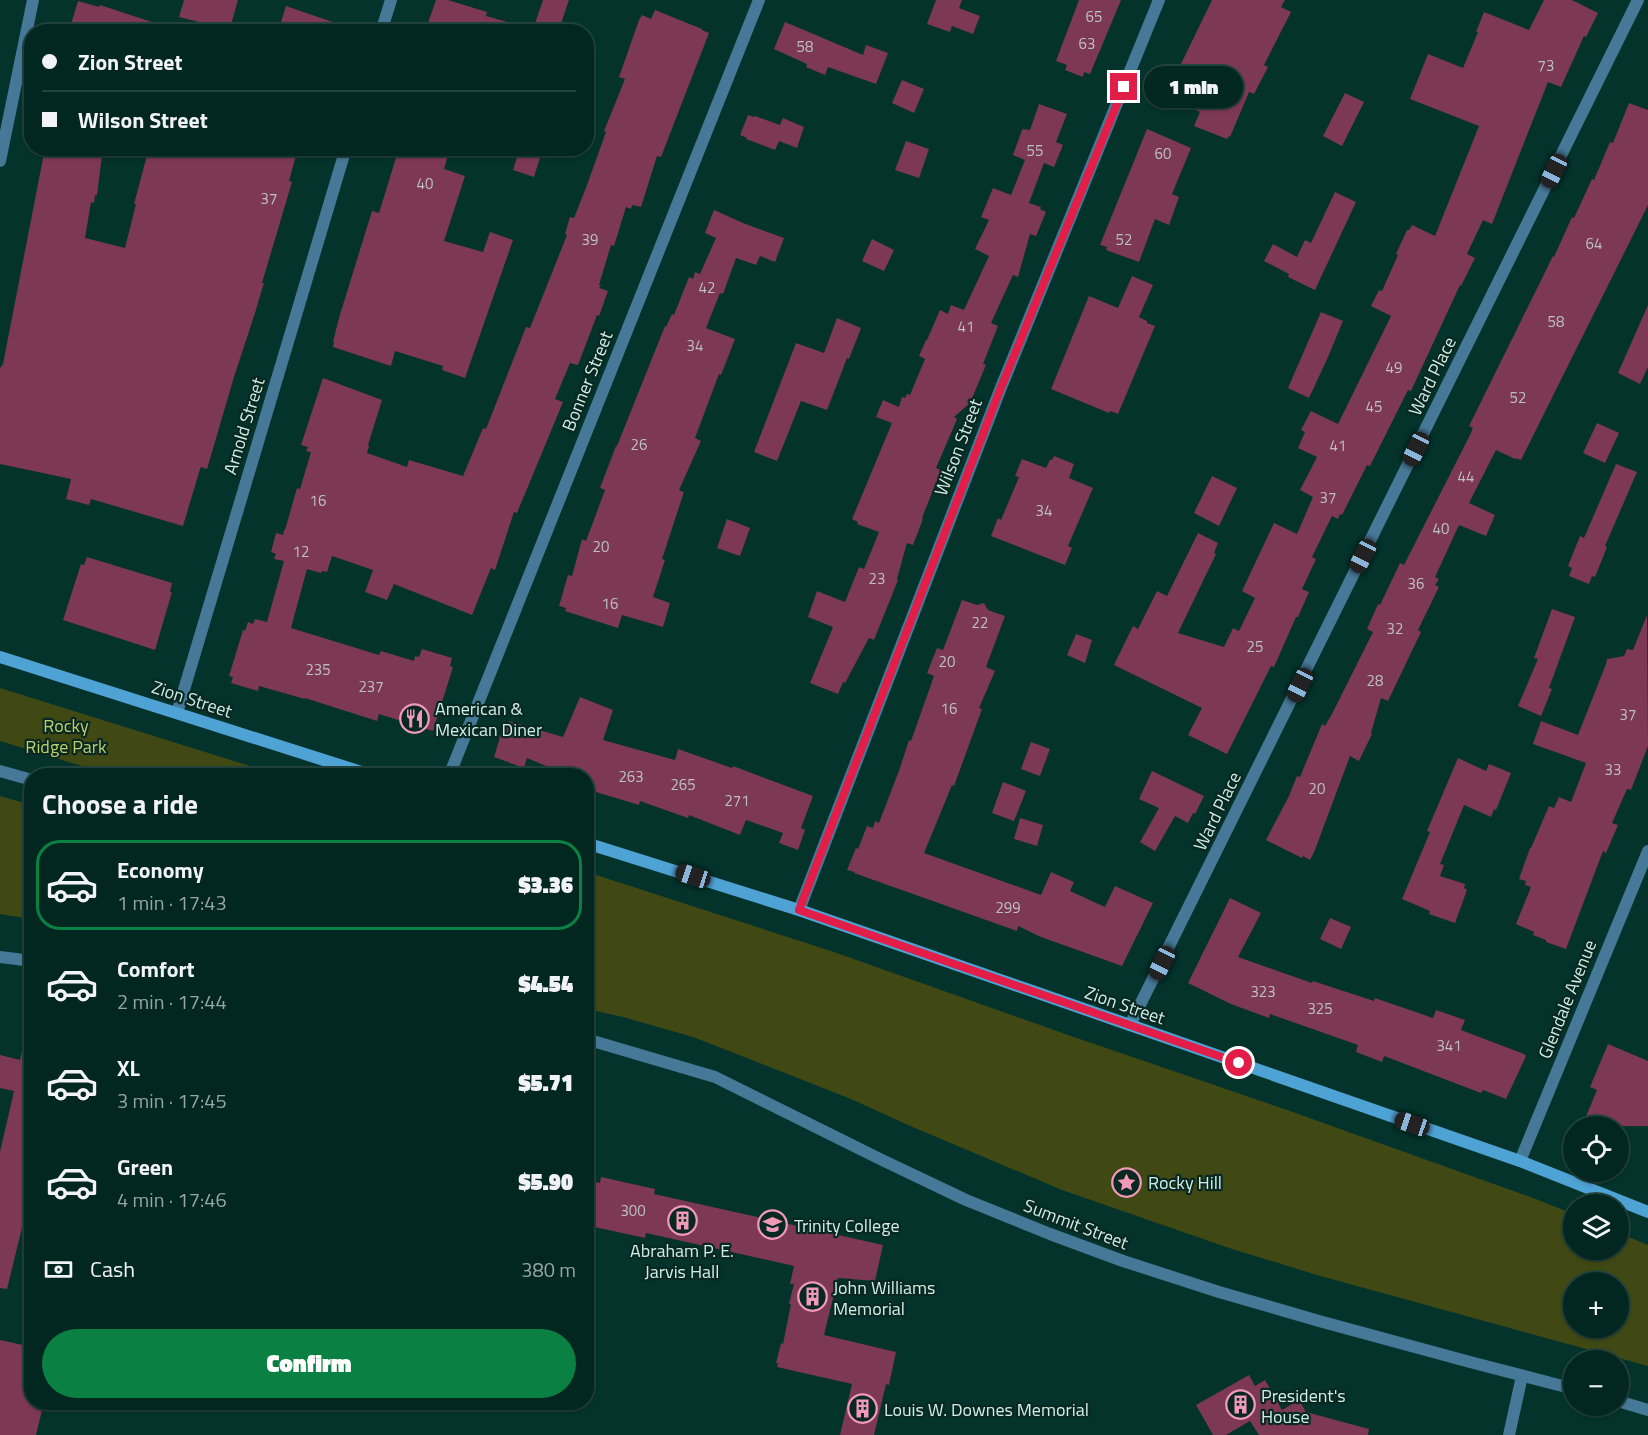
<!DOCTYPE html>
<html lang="en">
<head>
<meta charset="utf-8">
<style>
	:root { --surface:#022620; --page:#10322d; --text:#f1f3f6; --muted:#96a5a5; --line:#23433e; --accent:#0b8043 }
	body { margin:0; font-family:"Titillium Web",sans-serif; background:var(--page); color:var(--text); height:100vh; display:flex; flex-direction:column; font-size:22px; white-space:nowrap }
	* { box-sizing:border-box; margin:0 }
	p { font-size:20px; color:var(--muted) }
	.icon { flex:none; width:33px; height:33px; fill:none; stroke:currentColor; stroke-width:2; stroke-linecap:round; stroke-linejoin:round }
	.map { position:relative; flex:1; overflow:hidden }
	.panel { position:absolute; left:24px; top:768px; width:570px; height:642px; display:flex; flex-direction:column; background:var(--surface); border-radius:24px; box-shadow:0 2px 4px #0004,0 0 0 2px var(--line) }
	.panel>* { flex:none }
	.hud { position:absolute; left:24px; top:24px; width:570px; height:132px; border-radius:24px; box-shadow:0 2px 4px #0004,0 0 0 2px var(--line); display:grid; align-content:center; height:132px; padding:0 18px; background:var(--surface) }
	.controls { position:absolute; left:1563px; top:1116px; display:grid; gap:12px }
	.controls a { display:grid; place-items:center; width:66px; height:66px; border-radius:50%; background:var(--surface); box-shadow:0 2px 4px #0004,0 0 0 2px var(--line); font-size:30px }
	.end { position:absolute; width:27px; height:27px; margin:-14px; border:8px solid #e11d48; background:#fff; box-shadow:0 0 0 3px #fff }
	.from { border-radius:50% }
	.bubble { position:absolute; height:42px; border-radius:21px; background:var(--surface); box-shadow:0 2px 4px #0004,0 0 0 2px var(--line); font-size:20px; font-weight:800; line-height:42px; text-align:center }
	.car { position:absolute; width:18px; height:36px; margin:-18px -9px; border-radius:8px; box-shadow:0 0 4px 2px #0007; background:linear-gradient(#222 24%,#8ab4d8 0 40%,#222 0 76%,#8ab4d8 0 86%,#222 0) }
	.hud b { display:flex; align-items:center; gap:21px; height:57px; font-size:22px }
	.hud b+b { border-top:2px solid var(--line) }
	.hud i { width:15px; height:15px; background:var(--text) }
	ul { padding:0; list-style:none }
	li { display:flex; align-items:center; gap:18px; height:90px; margin:0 12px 9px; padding:0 6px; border:3px solid transparent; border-radius:24px }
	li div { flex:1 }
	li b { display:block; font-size:22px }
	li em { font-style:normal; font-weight:800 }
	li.on { border-color:var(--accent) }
	li>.icon { width:54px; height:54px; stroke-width:1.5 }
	h2 { padding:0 18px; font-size:27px; line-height:72px }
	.pay { display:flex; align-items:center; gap:15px; height:66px; padding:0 18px; font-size:22px }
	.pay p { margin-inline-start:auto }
	.cta { display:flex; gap:12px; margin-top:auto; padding:12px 18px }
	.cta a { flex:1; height:69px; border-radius:36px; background:var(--accent); color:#fff; font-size:24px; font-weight:800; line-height:69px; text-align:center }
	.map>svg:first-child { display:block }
</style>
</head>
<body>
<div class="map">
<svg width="1648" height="1435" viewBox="0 0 1648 1435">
	<rect width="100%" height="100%" fill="#03332b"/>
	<g fill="#404814" fill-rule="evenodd">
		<polygon points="0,688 279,775 111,775 0,741"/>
		<polygon points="0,796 31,805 31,919 0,914"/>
		<path d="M 587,872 L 834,952 L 1074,1037 L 1290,1111 L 1536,1199 L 1573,1214 L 1574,1250 L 1618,1250 L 1619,1233 L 1648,1245 L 1648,1366 L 1317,1275 L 1229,1248 L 1062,1190 L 908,1125 L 851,1099 L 693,1037 L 623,1017 L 587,1009 ZM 1574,1282 L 1618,1282 L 1618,1328 L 1574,1328 Z"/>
	</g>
	<g fill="#7d3853">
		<polygon points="184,0 238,0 229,32 205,32 207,24 179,17"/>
		<polygon points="436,0 448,0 487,12 486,16 521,26 520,32 433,32 436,25 428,23"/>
		<polygon points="543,0 569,0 558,32 532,32"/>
		<polygon points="936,0 962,0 959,8 980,16 973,34 952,26 950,32 927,24"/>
		<polygon points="1079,0 1121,0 1090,74 1084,72 1083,77 1065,70 1067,65 1056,61"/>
		<polygon points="1212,0 1285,0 1281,7 1291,12 1264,65 1268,67 1254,94 1249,92 1230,137 1229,136 1227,139 1194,126 1200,112 1185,105 1198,72 1181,64"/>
		<polygon points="1544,0 1572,0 1598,13 1586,37 1584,36 1561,87 1548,82 1492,224 1483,220 1467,254 1475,258 1461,286 1460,285 1411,391 1408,390 1370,466 1367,465 1342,515 1340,514 1338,519 1332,516 1312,557 1316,559 1302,589 1309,592 1298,617 1296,617 1274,667 1271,666 1227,754 1188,735 1202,708 1114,665 1133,626 1138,629 1157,591 1167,596 1198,533 1218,543 1214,553 1216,554 1178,633 1224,647 1233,628 1239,631 1255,598 1242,591 1274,523 1297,534 1313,497 1300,490 1317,457 1298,448 1305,432 1301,430 1311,411 1338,424 1391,316 1371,306 1379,290 1382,291 1398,255 1396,254 1407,230 1409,230 1412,225 1435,236 1479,126 1410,99 1428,54 1463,68 1478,32 1476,32 1484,12 1529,30"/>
		<polygon points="78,1 99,7 100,5 167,27 167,32 80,32 70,28"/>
		<polygon points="286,6 350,28 349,32 278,32"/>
		<polygon points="655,10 702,29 702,30 709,33 661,157 657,156 641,207 632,205 631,209 626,207 614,246 611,245 599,285 601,285 599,288 608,291 599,316 597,315 578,365 570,363 555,399 563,402 517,513 514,512 495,570 491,568 472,615 394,584 387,600 365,592 373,570 332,556 327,572 322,571 321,573 307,569 291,628 379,655 381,651 414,661 415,656 419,657 422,649 452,658 450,666 453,667 433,731 379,714 377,721 305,698 305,699 259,686 258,691 231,683 233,677 229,676 243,630 245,631 248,622 253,624 255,619 267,622 284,561 274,559 276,554 271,552 276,533 283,535 284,530 285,530 297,488 300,489 311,452 306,451 308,447 301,445 323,378 382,400 368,445 369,446 367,453 407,467 409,460 463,476 483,428 486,429 526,327 530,328 567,235 565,234 570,217 574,218 587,185 606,132 604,131 625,79 619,77 639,20 642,15 651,19"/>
		<polygon points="785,22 863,55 866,45 888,53 876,84 828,67 825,75 806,67 807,64 774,49"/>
		<polygon points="902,80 924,89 914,113 892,103"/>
		<polygon points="1345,93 1364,102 1342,146 1323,136"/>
		<polygon points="1629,103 1648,110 1648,205 1521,460 1515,458 1515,459 1496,450 1469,503 1495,515 1486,536 1459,525 1435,577 1439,579 1435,585 1439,587 1418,630 1421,632 1388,701 1381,698 1371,733 1372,734 1359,761 1350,756 1315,850 1310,860 1303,856 1302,858 1266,840 1289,796 1297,776 1300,777 1322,724 1325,726 1332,714 1373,632 1367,629 1378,604 1380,605 1400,563 1404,565 1469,437 1473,428 1469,426 1553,256 1554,257 1572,217 1574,218 1592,179 1594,180 1610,142 1613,143"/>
		<polygon points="1039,104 1067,114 1056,142 1063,145 1054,167 1044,163 1029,203 1041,207 1040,209 1046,212 1036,236 1030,234 1018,277 1013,275 991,323 998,326 983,364 986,365 970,403 954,417 957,419 936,468 941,470 922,518 923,519 913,545 907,543 897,579 898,580 874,640 869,638 845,683 843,682 838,694 810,683 833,627 808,617 817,591 845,602 859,567 864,569 879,532 857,524 858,522 852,519 892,423 876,417 883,400 899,407 902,397 905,398 907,394 910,395 925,359 919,356 926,340 927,340 940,310 948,314 951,305 964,310 989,256 975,249 989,220 981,217 993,188 1011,195 1025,160 1013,155 1022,130 1023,129 1030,130"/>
		<polygon points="748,115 754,117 755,116 780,125 783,118 804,127 797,148 779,141 775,150 746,139 747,138 740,135"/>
		<polygon points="1147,129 1191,148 1172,194 1179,197 1169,225 1155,219 1139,262 1106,250 1107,247 1100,245"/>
		<polygon points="906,141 929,149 919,178 895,170"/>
		<polygon points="45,148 103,148 97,195 95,195 94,203 91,202 85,238 125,248 136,204 134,204 149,148 194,158 196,148 298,148 289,181 292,182 262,283 264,283 254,316 234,377 207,469 201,467 200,469 183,526 91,499 89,505 66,499 71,479 0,464 0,368 3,364"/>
		<polygon points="399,148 450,148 444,169 465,176 444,241 483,252 490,232 513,240 465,378 442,370 443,366 395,351 391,366 333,347 334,342 333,342 339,318 372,211 379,213"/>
		<polygon points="520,148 543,148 534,177 513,170"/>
		<polygon points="1335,192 1356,202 1315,290 1288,277 1289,274 1264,261 1273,244 1297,257 1305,240 1311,243"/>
		<polygon points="714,210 743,223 784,238 775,262 760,256 756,265 736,258 723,294 720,293 706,328 735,339 721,375 719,374 695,438 701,441 679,490 684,492 662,559 665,560 653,597 670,603 663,627 622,615 618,628 565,611 566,608 559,606 568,575 572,576 582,539 586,541 605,490 600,488 616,446 617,446 665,326 666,327 672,314 674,315 689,277 693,279 695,272 700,274 716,238 705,233"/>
		<polygon points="872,239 894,250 884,271 862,261"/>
		<polygon points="1132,276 1153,285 1139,317 1147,321 1147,323 1155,326 1118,414 1110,411 1109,413 1051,389 1089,296 1118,308"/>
		<polygon points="1648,305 1648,367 1640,384 1618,373"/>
		<polygon points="1321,312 1343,321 1328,357 1309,398 1288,388"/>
		<polygon points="837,318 861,328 849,359 847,358 827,410 801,401 777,461 754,452 796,343 824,353"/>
		<polygon points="1597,423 1619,433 1605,463 1583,453"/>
		<polygon points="1054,456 1074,464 1069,478 1093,488 1068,546 1072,548 1065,565 991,536 998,518 1001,520 1019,477 1015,476 1022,459 1046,468 1050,460 1052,460"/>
		<polygon points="1616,464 1637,472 1605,546 1607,547 1595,577 1592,576 1589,584 1569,576 1572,568 1568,566 1580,536 1584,538"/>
		<polygon points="1212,476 1237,488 1219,526 1194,513"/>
		<polygon points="727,519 750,528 740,556 717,548"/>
		<polygon points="87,557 172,583 170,592 172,592 155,650 63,620 81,564 84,565"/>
		<polygon points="962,600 977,605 984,603 988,610 1005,616 986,667 995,671 979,708 982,709 954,786 952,785 924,853 1041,895 1051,872 1074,882 1070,891 1105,907 1115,886 1153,903 1122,966 1041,937 1018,926 1017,931 854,873 855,872 847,870 856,848 858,849 867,826 873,828 875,821 879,823 900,768 909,740 911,741 934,676 927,673 937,648 943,650"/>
		<polygon points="1552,609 1575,617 1549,688 1552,689 1541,716 1518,706 1538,659 1534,658"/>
		<polygon points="1647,615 1648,746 1631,790 1627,789 1612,823 1618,825 1606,853 1603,851 1566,949 1546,942 1546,940 1533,935 1534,932 1516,924 1531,887 1525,885 1526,881 1519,879 1530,848 1531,848 1549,806 1554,808 1559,797 1571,802 1586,763 1533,744 1541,721 1578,735 1606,664 1607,659 1624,656 1627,649 1633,650"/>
		<polygon points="1076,634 1092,640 1085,663 1067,655"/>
		<polygon points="580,697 613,710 603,740 675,760 678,749 732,768 733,766 813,796 801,828 805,830 798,850 779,843 783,833 746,820 740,835 689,815 688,818 640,801 639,805 586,789 586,776 570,776 527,758 524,768 494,757 503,727 507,728 509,721 563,737"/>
		<polygon points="1031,742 1050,749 1040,776 1021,769"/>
		<polygon points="1458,758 1486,771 1489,764 1511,773 1496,810 1494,809 1491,817 1464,805 1440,864 1444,865 1440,876 1465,884 1464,888 1467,890 1455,923 1429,914 1430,911 1402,899 1430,832 1427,831"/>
		<polygon points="1152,771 1204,796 1195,814 1193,813 1188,823 1175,816 1155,851 1140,842 1159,808 1139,799"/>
		<polygon points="1003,782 1026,791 1014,821 992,813"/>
		<polygon points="1020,818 1043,825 1037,846 1014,839"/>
		<polygon points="1230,898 1261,913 1238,957 1312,983 1313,981 1374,1001 1375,998 1433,1018 1436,1010 1465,1020 1461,1030 1524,1054 1526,1056 1506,1099 1483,1090 1481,1093 1384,1056 1382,1062 1356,1052 1358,1045 1270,1014 1269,1018 1231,1004 1188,983"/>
		<polygon points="1330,918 1351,927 1341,949 1320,939"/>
		<polygon points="1608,1044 1648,1061 1648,1126 1582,1126 1597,1090 1590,1087"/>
		<polygon points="23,1047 32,1048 32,1187 7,1289 0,1288 0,1152 14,1091 0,1088 0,1055 20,1060"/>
		<polygon points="601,1177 655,1189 654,1194 883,1245 875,1281 838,1278 824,1335 896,1352 889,1385 886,1384 874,1435 840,1435 852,1384 777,1367 778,1363 776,1363 781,1343 783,1344 791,1304 789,1304 794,1284 790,1284 794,1266 646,1233 645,1238 590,1226 591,1222 586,1221 586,1180 600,1183"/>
		<polygon points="0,1340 32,1347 32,1402 44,1402 36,1435 0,1435"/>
		<polygon points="1249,1375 1255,1386 1265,1380 1282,1410 1299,1400 1306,1412 1369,1429 1368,1435 1259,1435 1250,1421 1226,1435 1213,1435 1196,1405"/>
	</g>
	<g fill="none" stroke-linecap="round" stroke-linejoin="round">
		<g stroke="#467897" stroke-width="12">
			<polyline points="381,32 391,0"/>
			<polyline points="0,161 33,0"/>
			<polyline points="177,713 346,148"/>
			<polyline points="0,771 32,780"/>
			<polyline points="449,776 759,0"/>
			<polyline points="799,910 1000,390 1159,0"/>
			<polyline points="0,957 32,961"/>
			<polyline points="1130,1025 1638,0"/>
			<polyline points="586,1039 715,1077 880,1159 966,1200 1050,1234 1123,1261 1219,1292 1319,1321 1470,1362 1574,1389"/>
			<polyline points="1520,1161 1648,851"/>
			<polyline points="1618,1401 1648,1410"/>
			<polyline points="1509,1435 1522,1376"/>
		</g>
		<g stroke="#4fa2d4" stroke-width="12">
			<polyline points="0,657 374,776"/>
			<polyline points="586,843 799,910 1130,1025 1520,1161 1648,1212"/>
		</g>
	</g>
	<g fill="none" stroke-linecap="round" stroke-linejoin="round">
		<polyline stroke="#e11d48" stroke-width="8" points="1124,87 1000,390 799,910 1239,1063"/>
	</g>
	<defs>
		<symbol id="restaurant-ring" viewBox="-11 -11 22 22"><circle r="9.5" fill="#082821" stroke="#f09ab7" stroke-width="1.5"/><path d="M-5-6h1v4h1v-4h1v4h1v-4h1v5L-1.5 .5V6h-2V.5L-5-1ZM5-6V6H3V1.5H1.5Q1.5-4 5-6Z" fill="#f09ab7"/></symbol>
		<symbol id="sight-ring" viewBox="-11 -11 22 22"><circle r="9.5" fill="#082821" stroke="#f09ab7" stroke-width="1.5"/><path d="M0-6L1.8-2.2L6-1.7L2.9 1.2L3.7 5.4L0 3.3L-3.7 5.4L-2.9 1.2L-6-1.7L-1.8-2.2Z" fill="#f09ab7"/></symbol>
		<symbol id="building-ring" viewBox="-11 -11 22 22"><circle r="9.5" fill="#082821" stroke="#f09ab7" stroke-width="1.5"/><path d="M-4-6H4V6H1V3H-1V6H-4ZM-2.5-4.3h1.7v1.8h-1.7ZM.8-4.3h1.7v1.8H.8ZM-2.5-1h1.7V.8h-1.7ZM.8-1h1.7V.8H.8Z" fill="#f09ab7"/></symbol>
		<symbol id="university-ring" viewBox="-11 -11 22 22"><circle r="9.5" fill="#082821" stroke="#f09ab7" stroke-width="1.5"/><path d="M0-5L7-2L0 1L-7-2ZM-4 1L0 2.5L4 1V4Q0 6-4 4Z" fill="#f09ab7"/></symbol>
	</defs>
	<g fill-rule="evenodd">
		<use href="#restaurant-ring" x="398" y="702" width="33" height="33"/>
		<use href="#sight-ring" x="1110" y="1166" width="33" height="33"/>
		<use href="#building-ring" x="666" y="1204" width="33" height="33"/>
		<use href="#university-ring" x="756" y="1208" width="33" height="33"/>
		<use href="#building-ring" x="796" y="1280" width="33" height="33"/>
		<use href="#building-ring" x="1224" y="1388" width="33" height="33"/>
		<use href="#building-ring" x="846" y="1392" width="33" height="33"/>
	</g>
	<g text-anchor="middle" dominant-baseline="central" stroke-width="4.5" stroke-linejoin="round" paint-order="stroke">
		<g font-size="15" fill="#bcc0c1">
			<text x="1094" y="16">65</text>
			<text x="1087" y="43">63</text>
			<text x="805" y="46">58</text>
			<text x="1546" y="65">73</text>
			<text x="1035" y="150">55</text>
			<text x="1163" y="153">60</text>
			<text x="425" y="183">40</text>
			<text x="269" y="198">37</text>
			<text x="590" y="239">39</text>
			<text x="1124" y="239">52</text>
			<text x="1594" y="243">64</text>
			<text x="707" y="287">42</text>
			<text x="1556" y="321">58</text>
			<text x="966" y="326">41</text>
			<text x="695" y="345">34</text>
			<text x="1394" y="367">49</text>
			<text x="1518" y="397">52</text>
			<text x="1374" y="406">45</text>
			<text x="639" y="444">26</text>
			<text x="1338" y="445">41</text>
			<text x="1466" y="476">44</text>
			<text x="1328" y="497">37</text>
			<text x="318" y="500">16</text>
			<text x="1044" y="510">34</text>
			<text x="1441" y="528">40</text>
			<text x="601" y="546">20</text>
			<text x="301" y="551">12</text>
			<text x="877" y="578">23</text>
			<text x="1416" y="583">36</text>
			<text x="610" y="603">16</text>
			<text x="980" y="622">22</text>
			<text x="1395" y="628">32</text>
			<text x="1255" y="646">25</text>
			<text x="947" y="661">20</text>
			<text x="318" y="669">235</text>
			<text x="1375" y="680">28</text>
			<text x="371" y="686">237</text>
			<text x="949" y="708">16</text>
			<text x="1628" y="714">37</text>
			<text x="1613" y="769">33</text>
			<text x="631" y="776">263</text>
			<text x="683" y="784">265</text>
			<text x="1317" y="788">20</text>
			<text x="737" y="800">271</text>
			<text x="1008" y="907">299</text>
			<text x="1263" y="991">323</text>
			<text x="1320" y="1008">325</text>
			<text x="1449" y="1045">341</text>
			<text x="633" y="1210">300</text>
		</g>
		<g font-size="18" fill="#d1eee6" stroke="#082821">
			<text transform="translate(1432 376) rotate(-64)">Ward Place</text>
			<text transform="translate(587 381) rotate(-68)">Bonner Street</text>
			<text transform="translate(244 426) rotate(-73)">Arnold Street</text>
			<text transform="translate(958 447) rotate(-69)">Wilson Street</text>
			<text transform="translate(192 699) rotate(18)">Zion Street</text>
			<text transform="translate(1217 811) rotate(-64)">Ward Place</text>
			<text transform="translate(1567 999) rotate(-68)">Glendale Avenue</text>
			<text transform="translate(1125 1005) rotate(19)">Zion Street</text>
			<text transform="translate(1076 1224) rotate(21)">Summit Street</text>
		</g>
		<g font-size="18" fill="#d1eee6" stroke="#082821" text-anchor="start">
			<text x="435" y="708">American &amp;<tspan x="435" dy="21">Mexican Diner</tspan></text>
			<text x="1148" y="1182">Rocky Hill</text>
			<text x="794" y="1225">Trinity College</text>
			<text x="682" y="1250" text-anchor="middle">Abraham P. E.<tspan x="682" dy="21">Jarvis Hall</tspan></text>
			<text x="833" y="1287">John Williams<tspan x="833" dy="21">Memorial</tspan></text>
			<text x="1261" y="1395">President's<tspan x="1261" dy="21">House</tspan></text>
			<text x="884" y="1409">Louis W. Downes Memorial</text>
		</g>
		<g font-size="18" fill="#bdcf68" stroke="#082821">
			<text x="66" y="725">Rocky<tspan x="66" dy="21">Ridge Park</tspan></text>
		</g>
	</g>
</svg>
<div class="controls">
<a><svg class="icon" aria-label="locate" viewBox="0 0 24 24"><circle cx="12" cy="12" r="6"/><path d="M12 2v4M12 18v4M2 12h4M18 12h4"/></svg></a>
<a><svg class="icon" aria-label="layers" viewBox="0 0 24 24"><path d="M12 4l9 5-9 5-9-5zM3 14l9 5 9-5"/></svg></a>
<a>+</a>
<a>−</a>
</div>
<i class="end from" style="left:1239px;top:1063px"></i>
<i class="end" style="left:1124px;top:87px"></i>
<div class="bubble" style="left:1144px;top:66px;width:99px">1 min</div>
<i class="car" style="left:1554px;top:171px;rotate:206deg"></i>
<i class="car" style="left:1416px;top:449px;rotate:206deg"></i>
<i class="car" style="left:1363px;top:556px;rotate:207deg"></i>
<i class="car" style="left:1300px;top:685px;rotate:206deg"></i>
<i class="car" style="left:693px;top:876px;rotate:288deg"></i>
<i class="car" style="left:1162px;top:963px;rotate:206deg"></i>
<i class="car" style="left:1412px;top:1124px;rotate:289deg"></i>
<div class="hud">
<b><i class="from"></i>Zion Street</b>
<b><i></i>Wilson Street</b>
</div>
<section class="panel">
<h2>Choose a ride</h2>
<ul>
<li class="on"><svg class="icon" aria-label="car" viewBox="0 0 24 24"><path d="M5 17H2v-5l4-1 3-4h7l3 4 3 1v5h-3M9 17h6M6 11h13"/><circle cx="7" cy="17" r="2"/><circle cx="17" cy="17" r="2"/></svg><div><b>Economy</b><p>1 min · 17:43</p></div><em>$3.36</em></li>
<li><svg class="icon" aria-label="car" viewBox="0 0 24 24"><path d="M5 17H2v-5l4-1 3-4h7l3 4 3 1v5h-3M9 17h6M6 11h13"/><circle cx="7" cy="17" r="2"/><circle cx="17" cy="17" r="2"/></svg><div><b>Comfort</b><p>2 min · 17:44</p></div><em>$4.54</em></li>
<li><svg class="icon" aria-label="car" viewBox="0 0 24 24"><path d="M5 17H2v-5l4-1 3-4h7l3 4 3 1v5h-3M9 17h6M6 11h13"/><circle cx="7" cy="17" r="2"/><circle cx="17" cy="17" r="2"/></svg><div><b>XL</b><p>3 min · 17:45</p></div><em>$5.71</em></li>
<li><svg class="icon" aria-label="car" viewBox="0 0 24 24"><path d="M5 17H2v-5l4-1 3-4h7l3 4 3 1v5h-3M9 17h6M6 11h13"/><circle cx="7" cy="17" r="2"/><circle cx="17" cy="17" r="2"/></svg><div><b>Green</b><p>4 min · 17:46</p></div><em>$5.90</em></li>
</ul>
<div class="pay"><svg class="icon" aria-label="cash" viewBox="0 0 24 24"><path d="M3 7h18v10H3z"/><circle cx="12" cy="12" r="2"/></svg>Cash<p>380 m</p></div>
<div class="cta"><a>Confirm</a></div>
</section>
</div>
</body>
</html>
